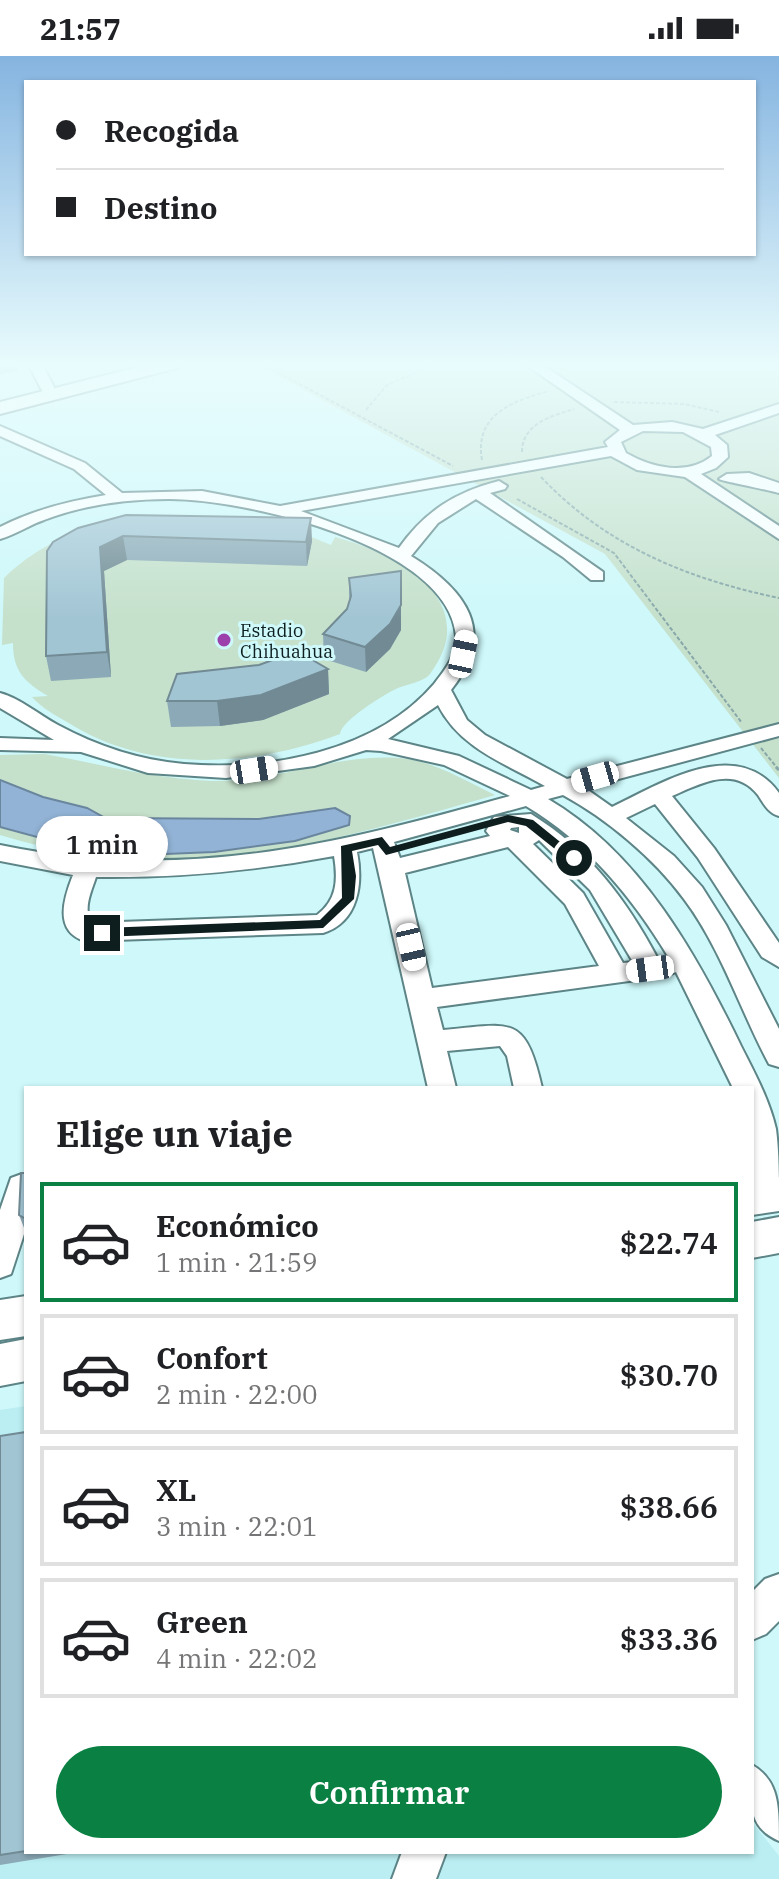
<!DOCTYPE html>
<html lang="es">
<head>
<meta charset="utf-8">
<style>
	:root { --surface:#fff; --page:#f2f2f2; --text:#202124; --muted:#757577; --line:#e0e0e0; --accent:#0b8043 }
	body { margin:0; font-family:"IBM Plex Serif",serif; background:var(--page); color:var(--text); height:100vh; display:flex; flex-direction:column; font-size:30px; white-space:nowrap }
	* { box-sizing:border-box; margin:0 }
	p { font-size:26px; color:var(--muted) }
	.icon { flex:none; width:44px; height:44px; fill:none; stroke:currentColor; stroke-width:2; stroke-linecap:round; stroke-linejoin:round }
	.map { position:relative; flex:1; overflow:hidden }
	.drawer { position:absolute; left:24px; top:1030px; width:730px; height:768px; display:flex; flex-direction:column; background:var(--surface); border-radius:0px; box-shadow:0 2px 6px #0004 }
	.drawer>* { flex:none }
	.hud { position:absolute; left:24px; top:24px; width:732px; height:176px; border-radius:0px; box-shadow:0 2px 6px #0004; display:grid; align-content:center; height:176px; padding:0 32px; background:var(--surface) }
	.end { position:absolute; width:36px; height:36px; margin:-18px; border:10px solid #0e1e1f; background:#fff; box-shadow:0 0 0 4px #fff }
	.from { border-radius:50% }
	.bubble { position:absolute; height:56px; border-radius:28px; background:var(--surface); box-shadow:0 2px 6px #0004; font-size:26px; font-weight:600; line-height:56px; text-align:center }
	.car { position:absolute; width:24px; height:48px; margin:-24px -12px; border-radius:10px; box-shadow:0 0 6px 2px #0007; background:linear-gradient(#fff 24%,#345 0 40%,#fff 0 76%,#345 0 86%,#fff 0) }
	.hud b { display:flex; align-items:center; gap:28px; height:76px; font-size:30px }
	.hud b+b { border-top:2px solid var(--line) }
	.hud i { width:20px; height:20px; background:var(--text) }
	ul { padding:0; list-style:none }
	li { display:flex; align-items:center; gap:24px; height:120px; margin:0 16px 12px; padding:0 16px; border:4px solid var(--line); border-radius:0px }
	li div { flex:1 }
	li b { display:block; font-size:30px }
	li em { font-style:normal; font-weight:600 }
	li.active { border-color:var(--accent) }
	li>.icon { width:72px; height:72px; stroke-width:1.5 }
	h2 { padding:0 32px; font-size:36px; line-height:96px }
	.cta { display:flex; gap:16px; margin-top:auto; padding:16px 32px }
	.cta a { flex:1; height:92px; border-radius:48px; background:var(--accent); color:#fff; font-size:32px; font-weight:600; line-height:92px; text-align:center }
	.status { display:flex; justify-content:space-between; align-items:center; height:56px; padding:0 40px; background:var(--surface); direction:ltr }
	.status svg { height:22px; fill:currentColor }
	.map>svg:first-child { display:block }
</style>
</head>
<body>
<div class="status"><b>21:57</b><svg viewBox="0 0 49 12"><path d="M0 12V9h3v3zM5 12V6h3v6zM10 12V3h3v9zM15 12V0h3v12zM26 1h20v11H26zM47 4h2v5h-2z"/></svg></div>
<div class="map">
<svg width="779" height="1823" viewBox="0 0 779 1823">
	<rect width="100%" height="100%" fill="#cef8fa"/>
	<polygon fill="#baeef2" points="26,1350 26,1796 752,1796 752,1766 779,1800 779,1823 0,1823 0,1354"/>
	<g fill="#c5e0cb">
		<polygon points="256,308 779,308 779,722 605,498"/>
		<path d="M 204,460 L 309,480 L 331,489 L 335,481 C 399,498 484,545 430,618 C 424,626 406,628 396,633 C 383,639 341,665 340,678 C 253,711 149,718 67,666 C 55,659 42,652 32,641 L 48,640 C 25,626 13,616 13,587 L 2,589 L 4,522 C 67,462 118,472 199,466 Z"/>
		<path d="M 44,698 C 100,708 155,723 212,725 C 276,726 335,698 399,702 C 432,704 466,725 495,739 C 327,787 175,834 0,779 L 0,699 Z"/>
	</g>
	<g fill="#92b3d5" stroke="#6a869e" stroke-width="2">
		<polygon points="0,724 43,741 87,752 105,762 96,781 78,789 63,788 0,771"/>
		<polygon points="335,752 350,760 349,769 295,785 214,796 141,799 106,788 103,780 115,762 259,763"/>
	</g>
	<g fill="none" stroke-linecap="round" stroke-linejoin="round">
		<defs>
			<g id="minor">
				<polygon points="28,308 42,308 58,339 56,342 46,342"/>
				<path d="M 525,308 L 541,308 L 633,369 L 672,366 L 703,373 L 779,348 L 779,357 L 715,379 L 727,389 L 728,401 L 716,412 L 701,418 L 779,470 L 779,483 L 685,421 L 637,414 L 611,400 L 301,455 L 399,492 C 425,455 456,436 499,425 L 507,430 L 505,433 L 490,437 L 603,516 L 603,524 L 591,524 L 563,501 L 476,443 L 438,467 L 411,500 C 466,534 498,576 451,634 L 467,664 L 485,679 L 567,723 L 779,668 L 779,680 L 585,732 L 612,751 C 662,727 737,679 779,737 L 779,760 C 768,757 764,748 758,739 C 735,709 701,727 672,740 L 714,792 L 779,887 L 779,911 L 762,901 L 698,802 L 655,748 L 626,762 L 674,800 L 702,831 L 726,869 L 779,973 L 779,1011 L 769,1008 C 740,954 721,892 684,843 C 654,802 607,763 563,739 L 548,743 C 640,797 696,897 741,990 C 755,1018 769,1043 776,1073 C 779,1096 779,1122 779,1146 L 767,1152 L 756,1148 L 752,1140 L 752,1032 L 733,1032 L 676,916 L 666,920 L 437,951 L 443,974 C 511,968 525,957 542,1032 L 514,1032 L 507,1000 L 500,990 L 447,995 L 456,1032 L 428,1032 L 373,792 L 357,796 C 363,827 359,866 323,877 L 85,885 C 53,875 64,842 73,819 L 0,805 L 0,789 C 181,827 335,789 510,740 L 444,709 L 381,695 L 366,694 L 314,710 L 226,722 L 148,717 L 81,696 L 0,694 L 0,682 L 54,684 L 0,652 L 0,637 C 20,642 39,659 58,669 C 97,690 139,704 184,708 C 269,715 376,696 434,628 C 444,615 458,598 456,580 C 448,488 244,443 169,443 C 127,443 83,449 44,464 C 29,469 15,479 0,483 L 0,471 C 33,454 69,445 106,439 L 74,413 L 0,380 L 0,370 L 85,407 L 122,437 L 202,435 L 280,450 L 608,391 L 605,386 L 620,374 ZM 643,375 L 683,376 L 711,391 L 712,400 C 687,420 652,412 626,397 L 621,386 ZM 438,649 C 460,692 504,707 545,730 L 531,734 L 459,700 L 388,683 ZM 526,750 C 587,786 633,842 669,902 L 658,903 C 626,843 589,794 531,758 L 494,761 L 486,775 L 490,780 L 400,802 L 394,786 ZM 519,771 L 519,777 L 510,774 L 511,772 ZM 539,784 L 590,834 L 633,906 L 623,907 L 583,837 L 533,788 ZM 508,791 L 565,848 L 599,910 L 432,932 L 405,817 ZM 334,800 C 338,824 337,844 317,859 L 91,867 C 83,852 91,836 96,821 C 178,822 254,815 334,800 Z"/>
				<path d="M 749,417 L 779,427 L 779,437 C 769,434 722,425 719,423 L 727,418 Z"/>
				<polygon points="22,1118 26,1120 26,1172 11,1218 0,1222 0,1154 11,1122"/>
				<polygon points="779,1518 779,1565 766,1578 752,1584 752,1536 765,1523"/>
				<path d="M 752,1709 C 779,1724 779,1751 779,1785 C 744,1770 752,1741 752,1709 Z"/>
				<polygon points="402,1796 446,1796 436,1823 392,1823"/>
			</g>
			<g id="major">
				<polygon points="150,308 180,308 177,312 0,358 0,346"/>
				<polygon points="779,1121 779,1155 752,1159 752,1125"/>
				<polygon points="779,1161 779,1197 752,1202 752,1166"/>
				<polygon points="26,1240 26,1280 0,1284 0,1244"/>
				<polygon points="26,1283 26,1325 0,1330 0,1288"/>
			</g>
		</defs>
		<use href="#minor" stroke="#5d8486" stroke-width="4"/>
		<use href="#major" stroke="#5d8486" stroke-width="4"/>
		<g stroke="#87a7a9" stroke-width="2" stroke-dasharray="4 2" stroke-linecap="butt">
			<polyline points="262,308 453,410"/>
			<polyline points="614,346 684,348 719,356"/>
			<polyline points="366,354 387,329 437,308"/>
			<path d="M 522,396 C 522,368 551,360 574,353"/>
			<path d="M 482,404 C 474,359 512,345 549,335"/>
			<path d="M 541,421 C 606,490 688,523 779,542"/>
			<polyline points="517,443 614,497 742,667"/>
			<polyline points="761,692 778,713"/>
		</g>
		<polyline stroke="#87a7a9" stroke-width="3" stroke-dasharray="6 4" stroke-linecap="butt" points="776,711 779,714"/>
		<use href="#minor" fill="#fff" fill-rule="evenodd"/>
		<use href="#major" fill="#fff" fill-rule="evenodd"/>
	</g>
	<g fill="#8ba9b6">
		<polygon points="126,459 312,485 307,510 127,504 104,515 111,621 51,625 46,600"/>
		<polygon points="349,522 401,574 390,593 366,616 324,603 323,578 347,553 349,545"/>
		<polygon points="259,609 328,613 329,638 263,664 220,670 171,671 167,645"/>
		<polygon points="26,1117 26,1177 19,1159"/>
		<polygon points="26,1376 26,1796 79,1796 0,1809 0,1380"/>
	</g>
	<g fill="#718a94">
		<polygon points="0,308 24,308 24,309 17,310 18,315 0,318"/>
		<polygon points="311,462 312,485 307,510 306,486"/>
		<polygon points="123,480 127,504 104,515 111,621 107,596 100,491"/>
		<polygon points="401,549 401,574 390,593 366,616 365,591"/>
		<polygon points="328,613 329,638 263,664 220,670 217,645"/>
	</g>
	<g fill="#a2c5d4" stroke="#718a94" stroke-width="2">
		<polygon points="126,459 311,462 306,486 123,480 100,491 107,596 46,600 47,495 53,486 78,472"/>
		<polygon points="401,515 401,549 390,568 365,591 323,578 347,553 351,540 349,522"/>
		<polygon points="297,595 328,613 261,639 217,645 167,645 177,618 259,609"/>
		<polygon points="21,1117 26,1117 26,1163 19,1159"/>
		<polygon points="26,1376 26,1795 0,1799 0,1380"/>
	</g>
	<linearGradient id="sky" x2="0" y2="1"><stop stop-color="#85b4e0"/><stop offset="0.55" stop-color="#e9fcfd"/><stop offset="1" stop-color="#e9fcfd" stop-opacity="0"/></linearGradient>
	<rect width="779" height="563" fill="url(#sky)"/>
	<polygon fill="#0e1e1f" points="508,759 533,764 580,802 570,805 526,770 508,766 386,799 378,789 352,795 356,820 354,843 323,872 102,881 96,877 102,872 320,864 342,842 341,790 382,781 390,791"/>
	<circle fill="#9c40ab" stroke="#cef8fa" stroke-width="3" cx="224" cy="584" r="8"/>
	<g text-anchor="middle" dominant-baseline="central" stroke-width="6" stroke-linejoin="round" paint-order="stroke">
		<g font-size="18" fill="#0e1e1f" stroke="#cef8fa" text-anchor="start">
			<text x="240" y="574">Estadio<tspan x="240" dy="21">Chihuahua</tspan></text>
		</g>
	</g>
</svg>
<i class="end from" style="left:574px;top:802px"></i>
<i class="end" style="left:102px;top:877px"></i>
<div class="bubble" style="left:36px;top:760px;width:132px">1 min</div>
<i class="car" style="left:463px;top:598px;rotate:12deg"></i>
<i class="car" style="left:254px;top:714px;rotate:81deg"></i>
<i class="car" style="left:595px;top:721px;rotate:254deg"></i>
<i class="car" style="left:411px;top:891px;rotate:167deg"></i>
<i class="car" style="left:650px;top:913px;rotate:262deg"></i>
<div class="hud">
<b><i class="from"></i>Recogida</b>
<b><i></i>Destino</b>
</div>
<section class="drawer">
<h2>Elige un viaje</h2>
<ul>
<li class="active"><svg class="icon" aria-label="car" viewBox="0 0 24 24"><path d="M5 17H2v-5l4-1 3-4h7l3 4 3 1v5h-3M9 17h6M6 11h13"/><circle cx="7" cy="17" r="2"/><circle cx="17" cy="17" r="2"/></svg><div><b>Económico</b><p>1 min · 21:59</p></div><em>$22.74</em></li>
<li><svg class="icon" aria-label="car" viewBox="0 0 24 24"><path d="M5 17H2v-5l4-1 3-4h7l3 4 3 1v5h-3M9 17h6M6 11h13"/><circle cx="7" cy="17" r="2"/><circle cx="17" cy="17" r="2"/></svg><div><b>Confort</b><p>2 min · 22:00</p></div><em>$30.70</em></li>
<li><svg class="icon" aria-label="car" viewBox="0 0 24 24"><path d="M5 17H2v-5l4-1 3-4h7l3 4 3 1v5h-3M9 17h6M6 11h13"/><circle cx="7" cy="17" r="2"/><circle cx="17" cy="17" r="2"/></svg><div><b>XL</b><p>3 min · 22:01</p></div><em>$38.66</em></li>
<li><svg class="icon" aria-label="car" viewBox="0 0 24 24"><path d="M5 17H2v-5l4-1 3-4h7l3 4 3 1v5h-3M9 17h6M6 11h13"/><circle cx="7" cy="17" r="2"/><circle cx="17" cy="17" r="2"/></svg><div><b>Green</b><p>4 min · 22:02</p></div><em>$33.36</em></li>
</ul>
<div class="cta"><a>Confirmar</a></div>
</section>
</div>
</body>
</html>
